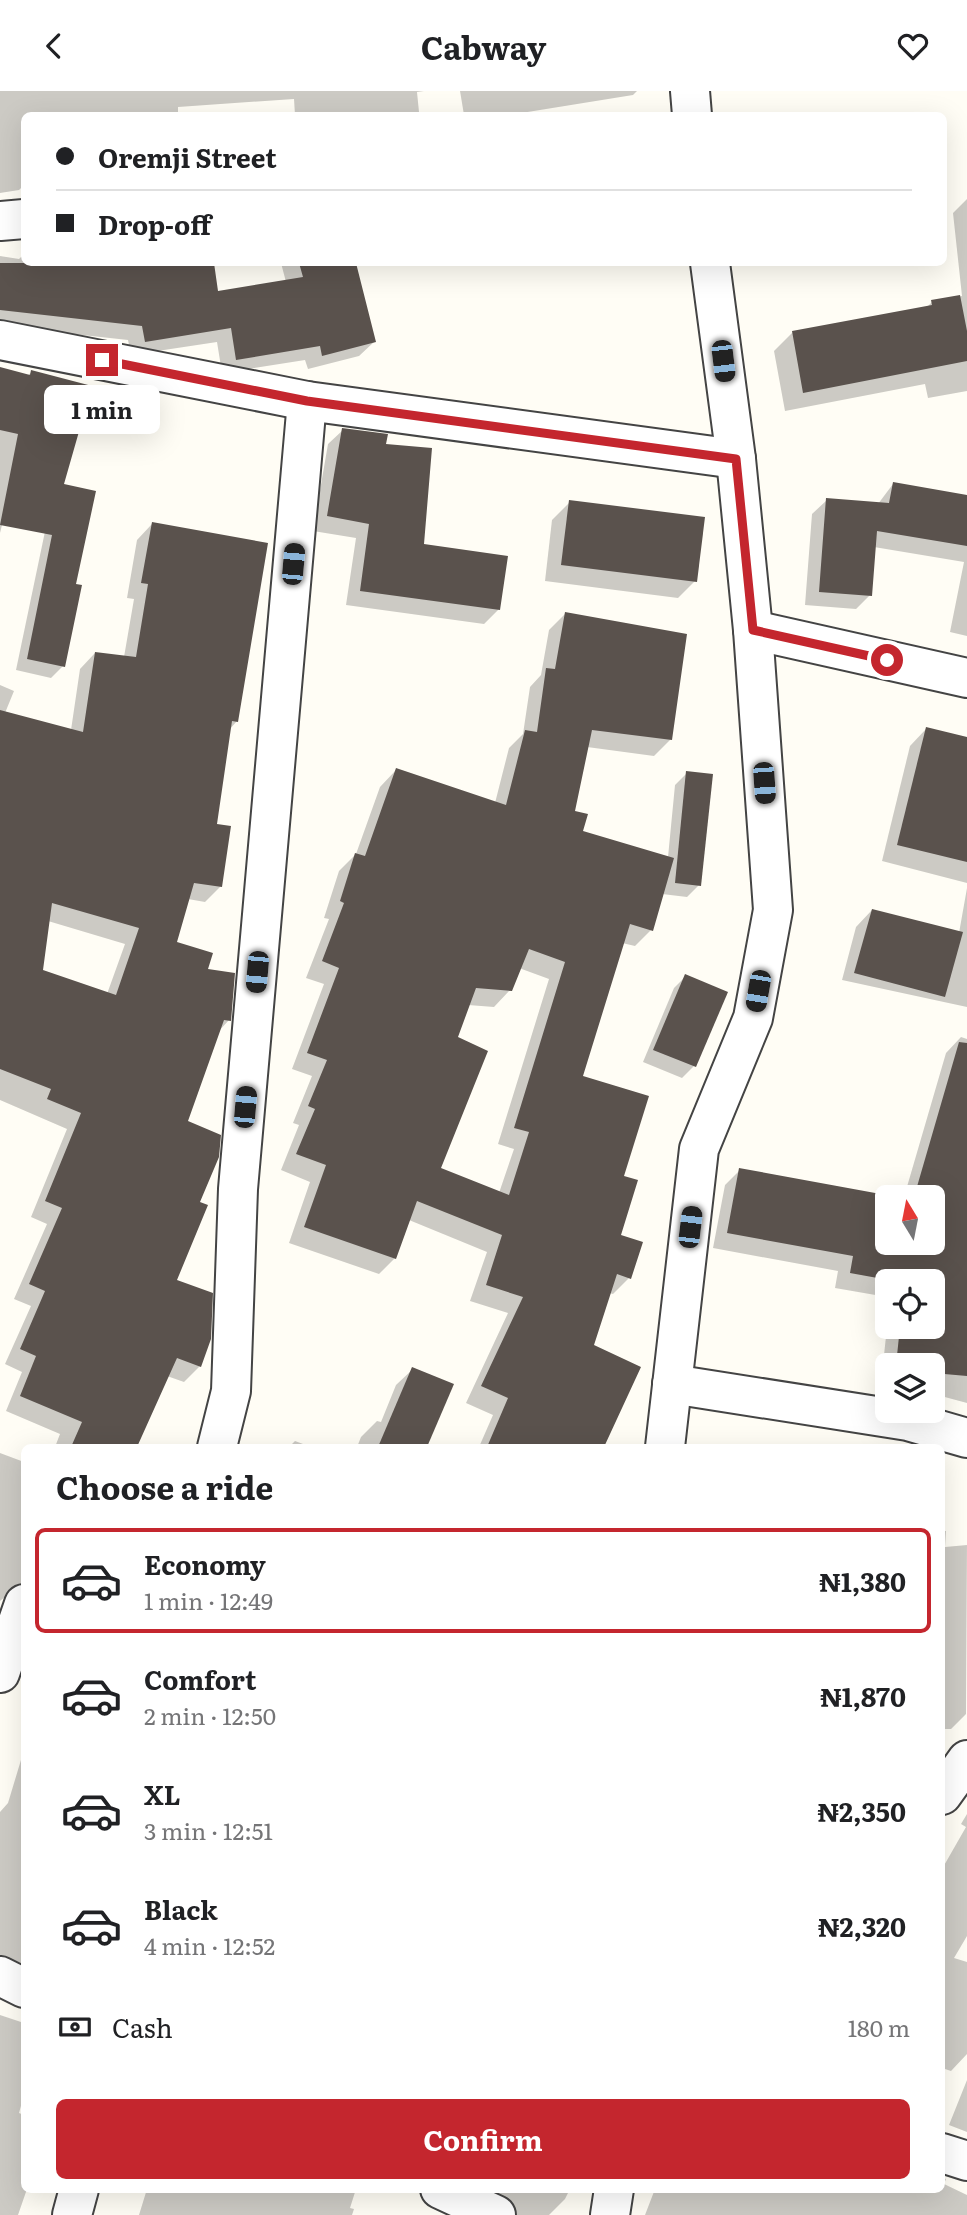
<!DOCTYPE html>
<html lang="en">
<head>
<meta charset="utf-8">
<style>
	:root { --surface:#fff; --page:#f2f2f2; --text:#202124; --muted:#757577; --line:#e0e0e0; --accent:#c4262e }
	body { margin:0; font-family:Literata,serif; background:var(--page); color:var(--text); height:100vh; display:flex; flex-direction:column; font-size:26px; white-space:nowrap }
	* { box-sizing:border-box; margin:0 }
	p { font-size:23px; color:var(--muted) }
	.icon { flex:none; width:38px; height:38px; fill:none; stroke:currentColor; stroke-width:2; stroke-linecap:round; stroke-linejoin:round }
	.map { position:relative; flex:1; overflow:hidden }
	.panel { position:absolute; left:21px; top:1353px; width:924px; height:749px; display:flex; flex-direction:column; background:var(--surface); border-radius:10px; box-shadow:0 7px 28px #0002 }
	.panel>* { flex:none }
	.top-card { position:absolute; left:21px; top:21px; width:926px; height:154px; border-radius:10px; box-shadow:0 7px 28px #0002; display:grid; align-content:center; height:154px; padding:0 35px; background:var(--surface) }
	.needle { width:46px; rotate:350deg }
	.tools { position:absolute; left:875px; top:1094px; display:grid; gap:14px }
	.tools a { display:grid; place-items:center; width:70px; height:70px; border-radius:10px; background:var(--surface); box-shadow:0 7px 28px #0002; font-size:35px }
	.end { position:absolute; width:32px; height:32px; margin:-16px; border:9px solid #c4262e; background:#fff; box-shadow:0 0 0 4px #fff }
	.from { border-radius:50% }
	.bubble { position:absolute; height:49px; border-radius:10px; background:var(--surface); box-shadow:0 7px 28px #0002; font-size:23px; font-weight:700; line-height:49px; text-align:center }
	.car { position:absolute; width:21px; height:42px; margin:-21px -10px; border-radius:9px; box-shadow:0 0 5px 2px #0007; background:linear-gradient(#222 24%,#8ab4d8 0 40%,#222 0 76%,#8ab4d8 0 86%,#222 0) }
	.top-card b { display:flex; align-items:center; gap:24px; height:66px; font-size:26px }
	.top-card b+b { border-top:2px solid var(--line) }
	.top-card i { width:18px; height:18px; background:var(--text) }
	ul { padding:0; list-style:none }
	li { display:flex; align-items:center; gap:21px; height:105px; margin:0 14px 10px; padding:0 21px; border:4px solid transparent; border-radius:10px }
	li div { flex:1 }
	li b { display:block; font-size:26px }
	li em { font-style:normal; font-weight:700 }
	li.selected { border-color:var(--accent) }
	li>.icon { width:63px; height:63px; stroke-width:1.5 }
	h2 { padding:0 35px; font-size:32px; line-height:84px }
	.pay { display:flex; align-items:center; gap:18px; height:77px; padding:0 35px; font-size:26px }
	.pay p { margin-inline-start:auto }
	.button { display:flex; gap:14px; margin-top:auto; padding:14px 35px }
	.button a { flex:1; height:80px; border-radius:10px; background:var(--accent); color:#fff; font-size:28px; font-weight:700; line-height:80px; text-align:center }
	header { display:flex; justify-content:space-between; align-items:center; height:91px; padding:0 35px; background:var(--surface); font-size:32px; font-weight:700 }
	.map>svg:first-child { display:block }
</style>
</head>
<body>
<header><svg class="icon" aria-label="back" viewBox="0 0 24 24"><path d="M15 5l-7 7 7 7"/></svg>Cabway<svg class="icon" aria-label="heart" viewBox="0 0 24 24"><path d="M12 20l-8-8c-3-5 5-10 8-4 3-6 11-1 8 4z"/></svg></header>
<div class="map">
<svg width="967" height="2124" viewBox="0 0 967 2124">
	<rect width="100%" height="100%" fill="#fffdf5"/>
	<g fill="#0003" fill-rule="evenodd">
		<polygon points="0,0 424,0 417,1 419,21 415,24 295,24 294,8 178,16 178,24 24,24 24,94 19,99 0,102"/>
		<polygon points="460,0 637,0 633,4 509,24 464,24"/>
		<polygon points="930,22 931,24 908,24"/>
		<polygon points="967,108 967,300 928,307 925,293 785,320 774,260 793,241 927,216 932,211 962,205 953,122"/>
		<polygon points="24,163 24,172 212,172 216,202 286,191 281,172 354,172 374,251 359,265 308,278 305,269 222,282 217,251 131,264 128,249 0,235 0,165 19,168"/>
		<polygon points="0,278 27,285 32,281 22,355 0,442"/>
		<polygon points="343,339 384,354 423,455 499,518 484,533 346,514 356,447 313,440 328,353"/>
		<polygon points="893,393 967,406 967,545 950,541 964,471 874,456 870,504 856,518 805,514 812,423 827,409 878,413"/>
		<polygon points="52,407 74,494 63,575 51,587 16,579"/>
		<polygon points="570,411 695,490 678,507 545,490 552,429"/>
		<path d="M 152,433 L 237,630 L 229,639 L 215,735 L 221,795 L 205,811 L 188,808 L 175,852 L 205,880 L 229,929 L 218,941 L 186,1031 L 197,1111 L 175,1191 L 200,1275 L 184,1291 L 167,1285 L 135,1356 L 55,1356 L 60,1343 L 6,1320 L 22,1281 L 5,1273 L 31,1215 L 14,1208 L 47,1133 L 31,1126 L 67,1038 L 0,1009 L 0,594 L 14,600 L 5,622 L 71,639 L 80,578 L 95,562 L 124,566 L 134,508 L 127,507 L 137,449 ZM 48,830 L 125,853 L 107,903 L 41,880 Z"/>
		<path d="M 566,522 L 671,648 L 654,665 L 587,656 L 573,721 L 581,742 L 668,766 L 675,694 L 687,682 L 699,794 L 687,806 L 662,803 L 651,839 L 635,855 L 622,852 L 581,986 L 622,1086 L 619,1145 L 629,1187 L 613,1203 L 609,1202 L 592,1255 L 639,1277 L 602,1356 L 479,1356 L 493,1324 L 466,1312 L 508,1222 L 470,1210 L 487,1161 L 409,1129 L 395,1167 L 379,1183 L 289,1152 L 310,1091 L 281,1079 L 299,1034 L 293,1032 L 312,985 L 292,978 L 324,893 L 306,887 L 329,828 L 324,827 L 339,780 L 356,763 L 380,696 L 396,679 L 495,712 L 509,657 L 523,643 L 530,596 L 541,584 L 549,539 ZM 519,877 L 549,888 L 498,1053 L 514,1058 L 499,1102 L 438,1078 L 455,947 L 468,914 L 494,916 L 510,899 Z"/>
		<polygon points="926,638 967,648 967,792 882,770 910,655"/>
		<polygon points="967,797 967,916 842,889 856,836 872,819 959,842"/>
		<polygon points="686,885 694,975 682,987 643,971 674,897"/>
		<polygon points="961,946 967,948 967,1312 941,1305 943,1299 933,1298 933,1274 887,1274 887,1293 881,1292 887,1236 933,1236 933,1190 887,1190 887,1206 835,1197 838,1180 713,1157 725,1094 740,1079 887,1106 887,1152 933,1152 933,1106 904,1106 946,962"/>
		<polygon points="413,1278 451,1294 425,1356 357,1356 361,1346 377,1330 381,1331 396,1294"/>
		<polygon points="295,1350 311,1356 289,1356"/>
		<polygon points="0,1362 24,1371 24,1497 18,1495 0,1510"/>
		<polygon points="942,1440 946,1440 945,1456 967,1454 966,1623 951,1638 942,1638"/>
		<polygon points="24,1659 24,1873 0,1865 0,1721 8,1712"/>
		<polygon points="967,1723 967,1845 954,1867 967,1871 967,1963 951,1980 942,1977 942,1778 966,1736 961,1733"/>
		<polygon points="0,1924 24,1932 24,2004 19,2022 24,2024 27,2098 18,2124 0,2124"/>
		<polygon points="967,1989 967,2041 949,2034"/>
		<polygon points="942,2086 946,2088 944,2093 967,2104 967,2124 645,2124 655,2098 942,2098"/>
		<polygon points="147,2098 356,2098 350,2117 354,2118 352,2124 139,2124"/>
		<polygon points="446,2098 570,2098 565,2108 549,2124 496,2124"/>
	</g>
	<g fill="#5a524d" fill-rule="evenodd">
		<polygon points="0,172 214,172 218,200 303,186 299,172 356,172 376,251 322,265 320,255 236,269 231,237 145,251 142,235 0,219"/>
		<polygon points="960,204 967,240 967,270 803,302 792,240 932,214 931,209"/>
		<polygon points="0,276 30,284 31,279 92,295 64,393 96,400 76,493 82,494 65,576 27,568 52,444 0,434 18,343 0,339"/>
		<polygon points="342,337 388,343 386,353 432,357 424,453 508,465 500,519 360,500 369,433 327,425"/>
		<polygon points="893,391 967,404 967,455 877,440 872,505 819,501 826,407 889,412"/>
		<polygon points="569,409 705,426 697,491 561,474"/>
		<path d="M 152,431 L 268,452 L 238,631 L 232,630 L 217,733 L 231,735 L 222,796 L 194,792 L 177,851 L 213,862 L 208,878 L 235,882 L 231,930 L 224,929 L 188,1030 L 221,1044 L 219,1066 L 200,1111 L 208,1114 L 177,1189 L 213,1202 L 211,1248 L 201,1276 L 177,1267 L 137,1356 L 71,1356 L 82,1331 L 20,1305 L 36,1265 L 20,1258 L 45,1200 L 29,1193 L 62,1117 L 45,1110 L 81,1022 L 47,1008 L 51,998 L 0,978 L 0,619 L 83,641 L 95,561 L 136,566 L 148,493 L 141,492 ZM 52,812 L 139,837 L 116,904 L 43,879 Z"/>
		<path d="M 565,521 L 687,543 L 672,649 L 592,639 L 575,720 L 588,723 L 583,740 L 674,767 L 653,840 L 630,833 L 583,985 L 649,1005 L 624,1085 L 638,1089 L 621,1144 L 643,1151 L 631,1188 L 617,1183 L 594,1254 L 641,1276 L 604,1356 L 487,1356 L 508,1307 L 481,1295 L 523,1206 L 486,1194 L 502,1144 L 417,1110 L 396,1168 L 304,1136 L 326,1074 L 296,1063 L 315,1018 L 308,1015 L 327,969 L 307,962 L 339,877 L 322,870 L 344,812 L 340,810 L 355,762 L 365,765 L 396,677 L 506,714 L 525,639 L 537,641 L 546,577 L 555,578 ZM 529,858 L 565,871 L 514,1037 L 529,1041 L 509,1104 L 441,1077 L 488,960 L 458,946 L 476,897 L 512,900 Z"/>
		<polygon points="926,636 967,646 967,771 897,754"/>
		<polygon points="686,680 713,683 701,795 675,792"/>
		<polygon points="872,818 963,841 945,906 854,882"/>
		<polygon points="685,883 728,901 696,976 653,959"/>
		<polygon points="959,951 967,952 967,1285 933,1282 933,1274 896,1274 900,1236 933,1236 933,1190 894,1190 850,1182 853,1165 727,1142 739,1077 897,1106 887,1106 887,1152 933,1152 933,1106 914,1106"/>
		<polygon points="412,1276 454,1293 427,1356 378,1356"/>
	</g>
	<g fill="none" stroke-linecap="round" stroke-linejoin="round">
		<defs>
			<g id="street">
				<polyline points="690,0 692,24"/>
				<polyline points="0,130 24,128"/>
				<polyline points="0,249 307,310 736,368"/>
				<polyline points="753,539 967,587"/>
				<polyline points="672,1293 908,1330 967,1347"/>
				<polyline points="217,1356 231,1300 238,1098 307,310"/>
				<polyline points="665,1356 699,1058 753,927 773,819 753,539 736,368 710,172"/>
				<polyline points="0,1582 24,1513"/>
				<polyline points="942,1704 967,1669"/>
				<polyline points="0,1885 24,1897"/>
				<polyline points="942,2062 967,2070"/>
				<polyline points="440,2098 496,2124"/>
				<polyline points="72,2124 79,2098"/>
				<polyline points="610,2124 614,2098"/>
			</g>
		</defs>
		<use href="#street" stroke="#444" stroke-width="42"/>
		<use href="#street" stroke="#fff" stroke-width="38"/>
	</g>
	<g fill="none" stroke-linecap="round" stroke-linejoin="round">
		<polyline stroke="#c4262e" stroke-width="9" points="102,269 307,310 736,368 753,539 887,569"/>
	</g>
</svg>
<div class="tools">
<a><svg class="needle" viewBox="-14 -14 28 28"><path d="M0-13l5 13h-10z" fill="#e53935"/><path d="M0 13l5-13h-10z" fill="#757577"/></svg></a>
<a><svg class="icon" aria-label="locate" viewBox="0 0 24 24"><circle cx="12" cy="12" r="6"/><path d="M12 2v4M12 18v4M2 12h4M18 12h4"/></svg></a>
<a><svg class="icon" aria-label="layers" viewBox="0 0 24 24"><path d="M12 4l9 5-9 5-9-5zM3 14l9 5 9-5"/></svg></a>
</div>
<i class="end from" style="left:887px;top:569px"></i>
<i class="end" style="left:102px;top:269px"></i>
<div class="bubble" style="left:44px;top:294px;width:116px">1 min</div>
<i class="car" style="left:723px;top:270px;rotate:173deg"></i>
<i class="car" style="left:293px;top:473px;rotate:5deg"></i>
<i class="car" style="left:764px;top:692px;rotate:176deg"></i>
<i class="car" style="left:257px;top:881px;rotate:185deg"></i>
<i class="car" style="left:758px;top:900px;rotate:190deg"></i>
<i class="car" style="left:245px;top:1016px;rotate:5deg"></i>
<i class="car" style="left:690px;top:1136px;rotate:7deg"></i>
<div class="top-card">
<b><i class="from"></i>Oremji Street</b>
<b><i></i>Drop-off</b>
</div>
<section class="panel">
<h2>Choose a ride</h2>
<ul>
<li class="selected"><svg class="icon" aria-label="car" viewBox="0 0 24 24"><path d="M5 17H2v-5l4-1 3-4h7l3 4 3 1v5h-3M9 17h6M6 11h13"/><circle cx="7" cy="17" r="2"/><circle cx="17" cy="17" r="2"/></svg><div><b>Economy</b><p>1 min · 12:49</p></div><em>₦1,380</em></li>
<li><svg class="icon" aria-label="car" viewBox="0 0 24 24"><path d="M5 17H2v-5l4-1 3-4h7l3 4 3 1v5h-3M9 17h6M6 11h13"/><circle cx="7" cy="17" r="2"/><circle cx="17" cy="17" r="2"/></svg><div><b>Comfort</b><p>2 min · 12:50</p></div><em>₦1,870</em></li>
<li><svg class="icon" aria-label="car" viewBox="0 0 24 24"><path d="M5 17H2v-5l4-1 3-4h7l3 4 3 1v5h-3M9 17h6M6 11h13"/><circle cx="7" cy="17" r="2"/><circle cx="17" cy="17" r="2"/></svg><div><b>XL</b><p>3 min · 12:51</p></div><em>₦2,350</em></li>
<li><svg class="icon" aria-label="car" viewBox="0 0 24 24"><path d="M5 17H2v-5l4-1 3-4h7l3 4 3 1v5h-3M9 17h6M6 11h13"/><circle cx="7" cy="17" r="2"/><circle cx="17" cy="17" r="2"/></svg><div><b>Black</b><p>4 min · 12:52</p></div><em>₦2,320</em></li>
</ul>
<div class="pay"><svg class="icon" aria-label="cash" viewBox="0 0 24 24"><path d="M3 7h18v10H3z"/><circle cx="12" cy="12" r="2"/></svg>Cash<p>180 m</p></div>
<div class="button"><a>Confirm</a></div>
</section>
</div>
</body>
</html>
